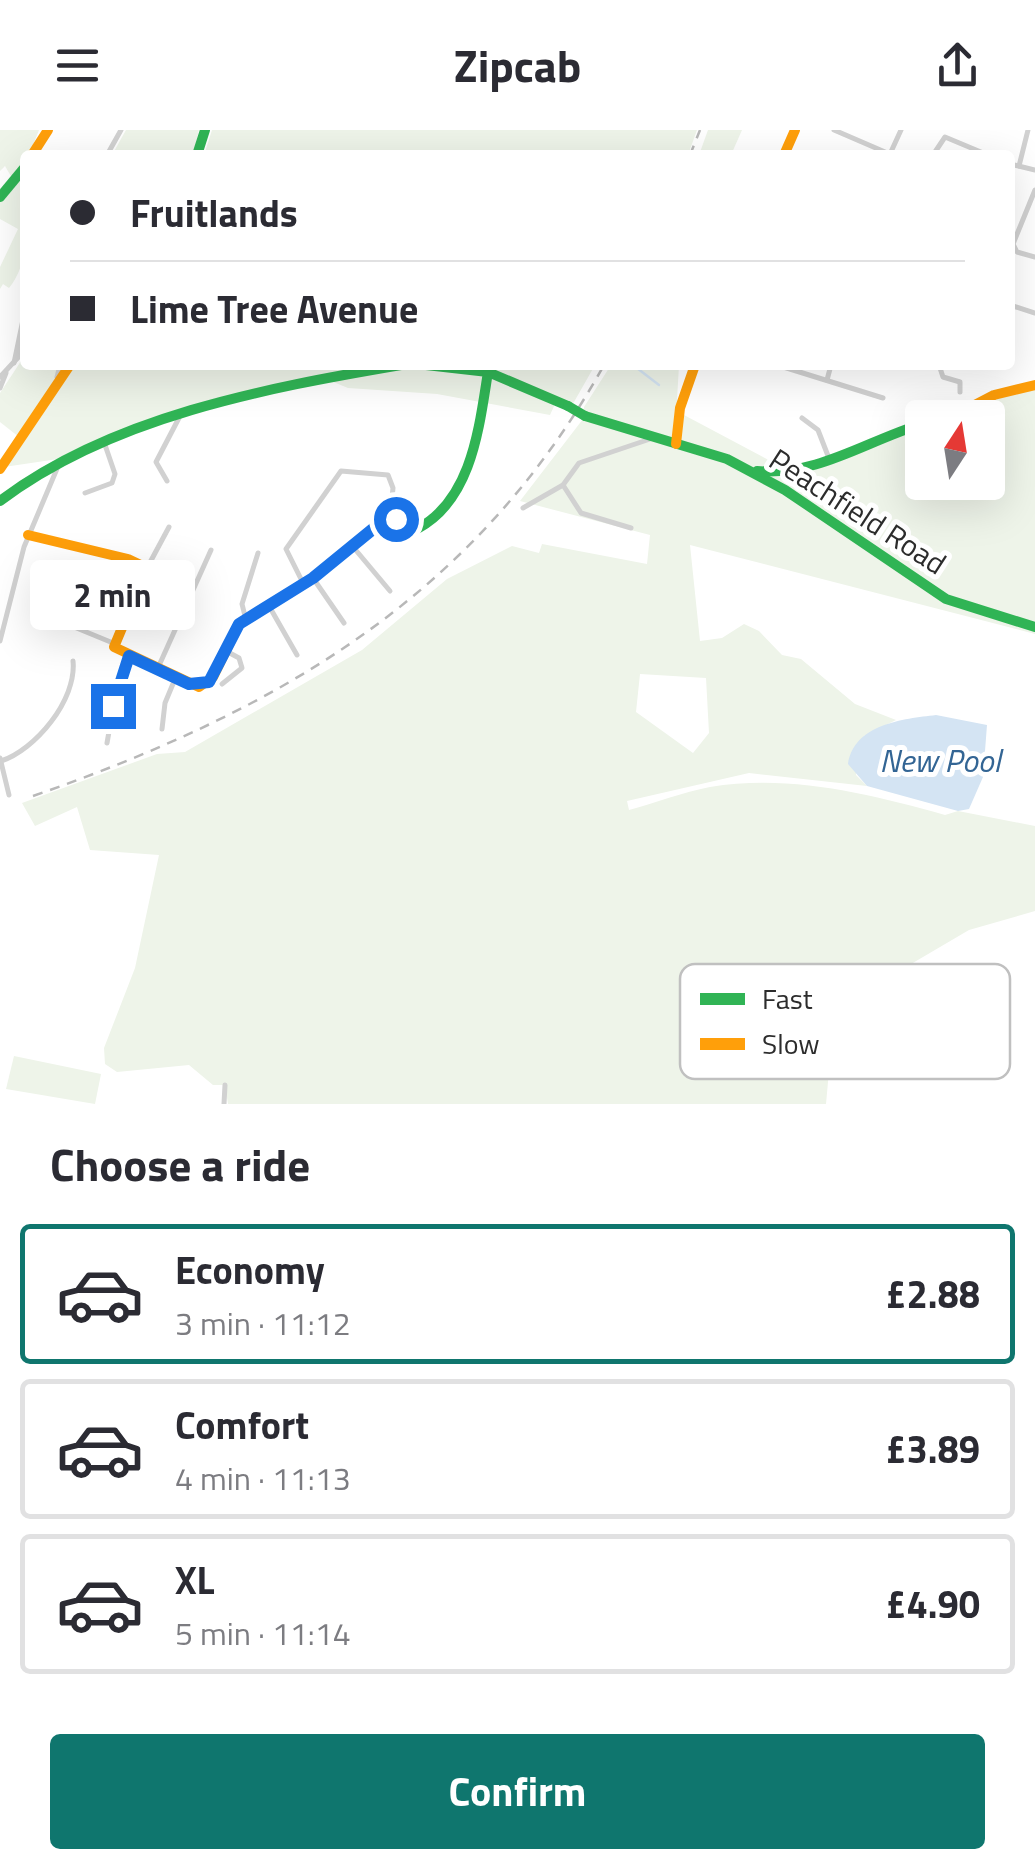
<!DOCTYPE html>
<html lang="en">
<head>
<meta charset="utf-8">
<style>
	:root { --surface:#fff; --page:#f2f2f3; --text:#2b2b33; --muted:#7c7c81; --line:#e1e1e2; --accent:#0f766e }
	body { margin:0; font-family:"Titillium Web",sans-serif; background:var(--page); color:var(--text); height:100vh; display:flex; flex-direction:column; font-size:38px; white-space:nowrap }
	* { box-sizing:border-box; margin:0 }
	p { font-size:32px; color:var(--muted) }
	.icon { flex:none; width:55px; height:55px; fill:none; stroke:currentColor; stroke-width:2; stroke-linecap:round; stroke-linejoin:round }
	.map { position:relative; height:974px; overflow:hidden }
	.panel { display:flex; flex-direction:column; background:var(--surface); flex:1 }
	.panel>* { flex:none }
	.top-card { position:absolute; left:20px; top:20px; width:995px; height:220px; border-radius:10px; box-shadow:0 10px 40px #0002; display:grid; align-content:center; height:220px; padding:0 50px; background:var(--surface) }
	.needle { width:65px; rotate:12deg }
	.controls { position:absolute; left:905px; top:270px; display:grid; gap:20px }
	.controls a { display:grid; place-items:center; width:100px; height:100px; border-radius:10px; background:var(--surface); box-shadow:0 10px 40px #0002; font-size:50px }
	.end { position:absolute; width:45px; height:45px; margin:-22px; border:12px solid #1a73e8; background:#fff; box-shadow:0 0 0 5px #fff }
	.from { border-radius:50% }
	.bubble { position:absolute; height:70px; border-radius:10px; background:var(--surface); box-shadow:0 10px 40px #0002; font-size:32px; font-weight:700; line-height:70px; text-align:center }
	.top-card b { display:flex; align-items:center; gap:35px; height:95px; font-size:38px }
	.top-card b+b { border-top:2px solid var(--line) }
	.top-card i { width:25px; height:25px; background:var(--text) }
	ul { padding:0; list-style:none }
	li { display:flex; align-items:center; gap:30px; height:140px; margin:0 20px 15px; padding:0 30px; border:5px solid var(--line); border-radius:10px }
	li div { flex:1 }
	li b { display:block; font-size:38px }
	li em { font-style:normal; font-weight:700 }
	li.current { border-color:var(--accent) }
	li>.icon { width:90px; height:90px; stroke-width:1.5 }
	h2 { padding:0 50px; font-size:45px; line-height:120px }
	.action { display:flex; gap:20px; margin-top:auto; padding:20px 50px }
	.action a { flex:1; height:115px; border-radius:10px; background:var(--accent); color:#fff; font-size:40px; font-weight:700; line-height:115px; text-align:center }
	header { display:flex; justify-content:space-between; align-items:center; height:130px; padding:0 50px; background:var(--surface); font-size:45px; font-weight:700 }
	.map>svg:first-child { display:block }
</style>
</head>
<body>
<header><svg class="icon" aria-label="menu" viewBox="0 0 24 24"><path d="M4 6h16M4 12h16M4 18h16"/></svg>Zipcab<svg class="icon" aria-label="share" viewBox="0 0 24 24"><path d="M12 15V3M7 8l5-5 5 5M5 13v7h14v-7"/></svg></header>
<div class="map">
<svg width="1035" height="974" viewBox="0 0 1035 974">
	<rect width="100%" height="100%" fill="#fff"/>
	<g fill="#eef4e9" fill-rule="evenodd">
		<polygon points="0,0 39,0 29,25 12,48 5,36 0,41"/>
		<polygon points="126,0 199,0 193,25 112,25"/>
		<polygon points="212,0 697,0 688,25 204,25"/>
		<polygon points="708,0 742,0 731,25 699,25"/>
		<path d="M 18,51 L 25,55 C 25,89 32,130 9,158 L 3,154 L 0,159 L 0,137 L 18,99 L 0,89 L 0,69 Z"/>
		<polygon points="25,225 25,235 58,235 51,262 19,307 0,292 0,263"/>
		<polygon points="76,235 595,235 574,272 565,278 555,274 550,285 437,264 348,258 326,249 132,299 58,329 4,337"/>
		<path d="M 611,235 L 679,235 L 677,270 L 684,285 L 797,345 L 922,297 L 922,352 L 988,352 L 988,288 L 959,287 L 994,269 L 1035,258 L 1035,504 L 690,415 L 700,511 L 722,508 L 744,494 L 759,501 L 782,525 L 801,529 L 855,574 L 896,590 L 864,606 L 856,645 L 867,656 L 749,643 L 627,671 L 629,680 C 655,673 683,662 710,657 C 790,644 869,664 945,685 L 958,681 L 1035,696 L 1035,781 L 969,800 L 877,854 L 836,864 L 826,974 L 228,974 L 225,955 L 213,955 L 189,935 L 117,942 L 105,934 L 104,918 L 135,838 L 159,725 L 90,720 L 77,677 L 35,696 L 22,673 L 157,624 L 185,622 L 362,520 L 447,449 L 512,416 L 539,423 L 542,414 L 647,434 L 650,405 L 520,371 L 583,289 L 584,277 ZM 640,544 L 706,548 L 709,603 L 693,623 L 636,582 Z"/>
		<polygon points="14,926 101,944 95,974 6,959"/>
	</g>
	<path fill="#d4e4f3" d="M 936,585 L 987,595 L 983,647 L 969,679 L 958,681 L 867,656 L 848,634 C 854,594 903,589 936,585 Z"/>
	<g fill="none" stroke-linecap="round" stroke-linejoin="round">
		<polyline stroke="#d4e4f3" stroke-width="2.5" points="633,235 659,255"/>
		<g stroke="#d1d1d1" stroke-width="5">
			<polyline points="834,0 892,25"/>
			<polyline points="890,24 901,0"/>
			<polyline points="107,25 121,0"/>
			<polyline points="933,25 945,7 988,25"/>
			<polyline points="1010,34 1035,40"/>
			<polyline points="1019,36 1028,0"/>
			<polyline points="1035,60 1013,114 1017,122 1035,127"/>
			<polyline points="1010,175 1035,183"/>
			<polyline points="20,224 25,203"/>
			<polyline points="14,233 25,180"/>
			<polyline points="777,235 883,268"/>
			<polyline points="939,235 943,247 960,252 960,262"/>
			<polyline points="0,247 25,220"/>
			<polyline points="57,247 60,235"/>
			<polyline points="827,250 831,235"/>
			<polyline points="0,258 6,243"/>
			<polyline points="802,288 818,300 830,331"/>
			<polyline points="167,351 156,332 180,286"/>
			<polyline points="563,355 581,383 631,398"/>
			<polyline points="85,363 112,353 115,344 104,312"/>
			<polyline points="523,378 563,355 579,333 653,308"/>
			<polyline points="354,418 390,461"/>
			<polyline points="147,438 169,397"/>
			<polyline points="313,448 344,493"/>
			<polyline points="303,453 286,419 341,341 388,345 393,358 390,388"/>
			<polyline points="269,476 297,525"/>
			<polyline points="246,490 242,474 258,423"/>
			<polyline points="62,492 113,513"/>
			<polyline points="0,511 24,417 59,334"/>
			<polyline points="157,540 211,420"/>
			<polyline points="222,554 242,538 239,528 226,521"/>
			<polyline points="162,599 165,573 175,549"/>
			<polyline points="107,613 118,551 129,526"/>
			<polyline points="0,628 9,665"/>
			<path d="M 1,631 C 35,620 77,570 73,531"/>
			<polyline points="224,974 225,955"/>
		</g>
		<g stroke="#30b455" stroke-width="10">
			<polyline points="197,25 205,0"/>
			<polyline points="0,67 25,37"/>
			<polyline points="426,235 488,242 568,276"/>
			<polyline points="585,286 727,329 785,360 946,469 1035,497"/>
			<path d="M 757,341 C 818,346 866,311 922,294"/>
			<path d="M 0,371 C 111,287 265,258 401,235"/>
			<path d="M 245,490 L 313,448 L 384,390 L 396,389 L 417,399 C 472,370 479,298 488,242"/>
		</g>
		<g stroke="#ff9f0a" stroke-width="10">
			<polyline points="32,25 48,0"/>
			<polyline points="784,25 795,0"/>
			<polyline points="950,288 994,265 1035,255"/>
			<polyline points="676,314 680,278 695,235"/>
			<polyline points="0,339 70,235"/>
			<polyline points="28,405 128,429 147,438 114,517 199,557 213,547 239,494 245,490"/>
		</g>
		<g stroke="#b8b8b8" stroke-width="2.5" stroke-dasharray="10 8" stroke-linecap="butt">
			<polyline points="690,25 700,0"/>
			<path d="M 33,666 C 277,581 475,467 604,235"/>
		</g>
		<polyline stroke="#30b455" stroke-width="10" points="568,276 585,286"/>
	</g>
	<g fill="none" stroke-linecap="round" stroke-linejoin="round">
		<polyline stroke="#1a73e8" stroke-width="12" points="113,576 129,526 189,554 209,552 239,494 313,448 384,390 396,389"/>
	</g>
	<g text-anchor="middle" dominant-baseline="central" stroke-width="10" stroke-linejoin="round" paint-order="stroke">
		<g font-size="30" fill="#2c2c2c" stroke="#fff">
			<text transform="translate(858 381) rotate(33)">Peachfield Road</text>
		</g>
		<g font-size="32" font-style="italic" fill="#336594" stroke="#fff">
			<text x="940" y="630">New Pool</text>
		</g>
	</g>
	<rect x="680" y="834" width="330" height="115" rx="15" fill="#fff" stroke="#c0c0c0" stroke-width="2.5"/>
	<rect x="700" y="863" width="45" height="12" fill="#30b455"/>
	<rect x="700" y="908" width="45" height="12" fill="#ff9f0a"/>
	<g font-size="28" fill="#2c2c2c">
		<text x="762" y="879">Fast</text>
		<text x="762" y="924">Slow</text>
	</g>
</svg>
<div class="controls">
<a><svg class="needle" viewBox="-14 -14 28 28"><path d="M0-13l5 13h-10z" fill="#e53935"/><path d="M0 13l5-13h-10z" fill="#7c7c81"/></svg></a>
</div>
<i class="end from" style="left:396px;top:389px"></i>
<i class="end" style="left:113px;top:576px"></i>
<div class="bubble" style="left:30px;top:430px;width:165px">2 min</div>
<div class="top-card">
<b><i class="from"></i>Fruitlands</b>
<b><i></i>Lime Tree Avenue</b>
</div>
</div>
<section class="panel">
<h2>Choose a ride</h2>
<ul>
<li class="current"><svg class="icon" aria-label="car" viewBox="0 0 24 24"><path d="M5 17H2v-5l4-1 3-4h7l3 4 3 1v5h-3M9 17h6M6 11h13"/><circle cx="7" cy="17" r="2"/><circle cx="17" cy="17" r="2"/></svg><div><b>Economy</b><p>3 min · 11:12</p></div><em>£2.88</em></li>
<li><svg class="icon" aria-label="car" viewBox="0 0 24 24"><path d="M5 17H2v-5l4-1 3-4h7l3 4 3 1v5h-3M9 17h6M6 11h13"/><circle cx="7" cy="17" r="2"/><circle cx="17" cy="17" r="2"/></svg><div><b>Comfort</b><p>4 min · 11:13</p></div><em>£3.89</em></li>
<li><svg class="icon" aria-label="car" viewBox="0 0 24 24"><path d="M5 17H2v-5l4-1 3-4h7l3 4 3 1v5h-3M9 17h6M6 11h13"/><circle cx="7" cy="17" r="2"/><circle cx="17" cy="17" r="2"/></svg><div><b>XL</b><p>5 min · 11:14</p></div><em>£4.90</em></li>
</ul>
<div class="action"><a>Confirm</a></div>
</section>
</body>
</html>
